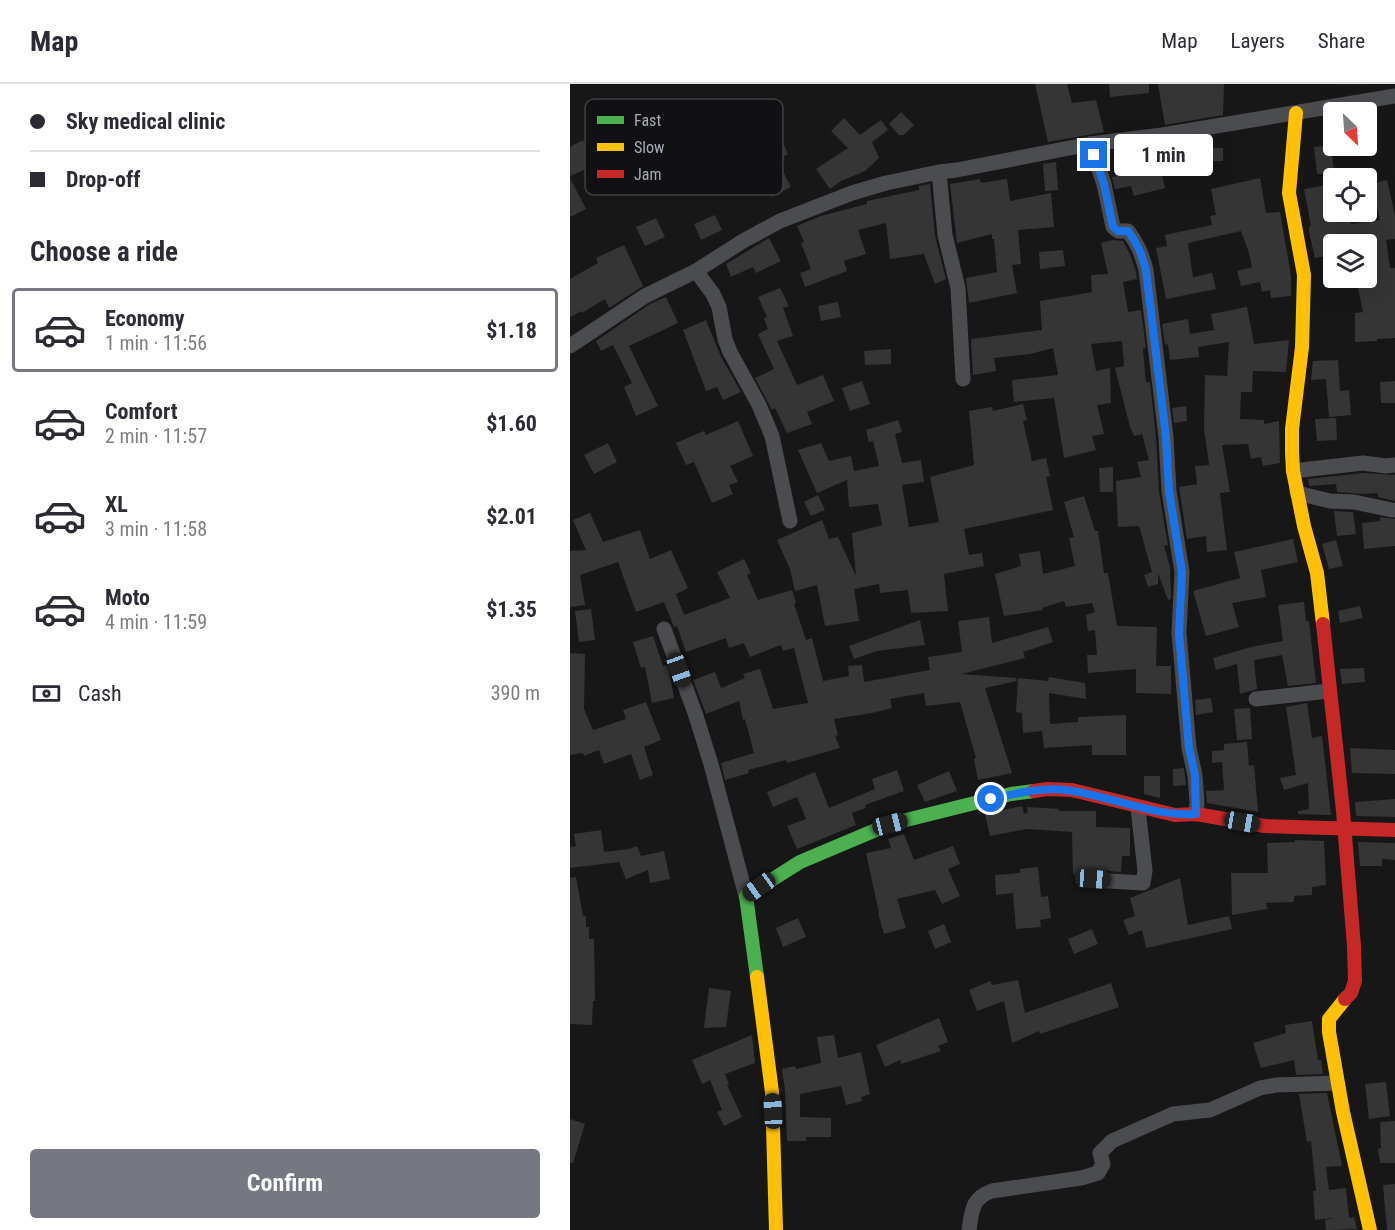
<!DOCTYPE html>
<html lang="en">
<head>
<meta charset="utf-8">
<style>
	:root { --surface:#fff; --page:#f2f2f3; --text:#2b2b33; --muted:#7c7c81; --line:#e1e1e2; --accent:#757880 }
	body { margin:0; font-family:"Roboto Condensed",sans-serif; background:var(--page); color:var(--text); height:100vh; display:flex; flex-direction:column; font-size:22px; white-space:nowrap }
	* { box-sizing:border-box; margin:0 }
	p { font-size:20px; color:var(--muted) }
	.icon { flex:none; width:33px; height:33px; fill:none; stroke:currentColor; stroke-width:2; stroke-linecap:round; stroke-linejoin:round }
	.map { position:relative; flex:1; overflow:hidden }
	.details { display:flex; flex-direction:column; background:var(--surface); width:570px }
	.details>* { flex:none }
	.banner { display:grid; align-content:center; height:132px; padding:0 30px; background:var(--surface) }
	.needle { width:39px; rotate:155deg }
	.tools { position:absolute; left:753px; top:18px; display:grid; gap:12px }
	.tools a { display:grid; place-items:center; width:54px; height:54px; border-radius:6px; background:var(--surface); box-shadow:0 6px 24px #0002; font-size:30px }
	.end { position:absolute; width:27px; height:27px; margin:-14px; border:8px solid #1a73e8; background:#fff; box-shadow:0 0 0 3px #fff }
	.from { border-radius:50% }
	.bubble { position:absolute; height:42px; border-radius:6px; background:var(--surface); box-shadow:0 6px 24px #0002; font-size:20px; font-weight:700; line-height:42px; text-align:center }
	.car { position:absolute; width:18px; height:36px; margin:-18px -9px; border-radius:8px; box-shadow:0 0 4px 2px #0007; background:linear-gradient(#222 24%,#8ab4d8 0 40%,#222 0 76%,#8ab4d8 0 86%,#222 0) }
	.banner b { display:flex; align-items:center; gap:21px; height:57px; font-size:22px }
	.banner b+b { border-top:2px solid var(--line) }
	.banner i { width:15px; height:15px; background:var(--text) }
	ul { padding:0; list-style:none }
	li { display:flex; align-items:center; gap:18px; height:84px; margin:0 12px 9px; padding:0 18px; border:3px solid transparent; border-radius:6px }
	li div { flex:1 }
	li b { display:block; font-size:22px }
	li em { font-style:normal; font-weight:700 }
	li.selected { border-color:var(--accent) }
	li>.icon { width:54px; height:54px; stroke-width:1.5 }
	h2 { padding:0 30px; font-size:27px; line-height:72px }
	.pay { display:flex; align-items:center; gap:15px; height:66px; padding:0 30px; font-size:22px }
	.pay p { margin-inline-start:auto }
	.button { display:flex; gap:12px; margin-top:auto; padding:12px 30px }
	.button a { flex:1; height:69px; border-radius:6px; background:var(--accent); color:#fff; font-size:24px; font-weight:700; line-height:69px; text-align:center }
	header { display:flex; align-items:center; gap:36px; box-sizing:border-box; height:84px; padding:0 30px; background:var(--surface); border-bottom:2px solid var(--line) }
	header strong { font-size:28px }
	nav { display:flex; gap:33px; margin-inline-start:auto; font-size:21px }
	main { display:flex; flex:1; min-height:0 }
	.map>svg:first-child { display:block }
</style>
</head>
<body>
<header>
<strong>Map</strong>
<nav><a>Map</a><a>Layers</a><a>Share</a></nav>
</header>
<main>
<section class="details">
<div class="banner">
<b><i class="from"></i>Sky medical clinic</b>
<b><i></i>Drop-off</b>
</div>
<h2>Choose a ride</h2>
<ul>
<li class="selected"><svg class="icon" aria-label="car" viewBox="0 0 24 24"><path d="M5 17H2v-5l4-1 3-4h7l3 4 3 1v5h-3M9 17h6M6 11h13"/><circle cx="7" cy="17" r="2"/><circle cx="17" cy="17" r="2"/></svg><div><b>Economy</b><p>1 min · 11:56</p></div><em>$1.18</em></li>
<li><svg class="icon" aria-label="car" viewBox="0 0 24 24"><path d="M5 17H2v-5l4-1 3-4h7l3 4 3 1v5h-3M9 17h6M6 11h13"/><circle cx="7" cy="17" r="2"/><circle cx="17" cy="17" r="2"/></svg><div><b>Comfort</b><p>2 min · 11:57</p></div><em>$1.60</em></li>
<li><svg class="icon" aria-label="car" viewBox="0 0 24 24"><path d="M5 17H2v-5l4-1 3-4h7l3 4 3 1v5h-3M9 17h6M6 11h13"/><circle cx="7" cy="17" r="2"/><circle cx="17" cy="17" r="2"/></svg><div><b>XL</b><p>3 min · 11:58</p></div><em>$2.01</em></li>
<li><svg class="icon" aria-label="car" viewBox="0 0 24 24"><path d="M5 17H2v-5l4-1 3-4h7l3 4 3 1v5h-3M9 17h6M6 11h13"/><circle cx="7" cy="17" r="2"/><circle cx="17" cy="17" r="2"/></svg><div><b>Moto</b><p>4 min · 11:59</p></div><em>$1.35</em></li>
</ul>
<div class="pay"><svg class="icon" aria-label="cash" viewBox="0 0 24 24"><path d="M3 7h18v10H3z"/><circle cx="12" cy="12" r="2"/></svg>Cash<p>390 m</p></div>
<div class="button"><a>Confirm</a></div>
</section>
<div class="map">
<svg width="825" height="1146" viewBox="0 0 825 1146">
	<rect width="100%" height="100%" fill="#171717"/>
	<g fill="#353536">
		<polygon points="465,0 497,0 502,19 526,16 534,48 478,58"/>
		<polygon points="539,0 579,0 579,9 540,13"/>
		<polygon points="588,0 654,0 653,31 595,41"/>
		<polygon points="331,28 344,41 334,51 329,51 319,40"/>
		<polygon points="274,34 290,51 311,36 318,46 302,58 309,74 295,87 271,97 260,105 246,85 278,64 261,47"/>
		<polygon points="193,46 202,65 213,59 218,70 207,76 221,103 202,113 193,97 158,111 140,71"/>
		<polygon points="13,56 25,81 0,92 0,63"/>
		<polygon points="761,61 764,88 747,90 744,63"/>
		<polygon points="610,64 653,64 653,77 610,78"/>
		<polygon points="588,74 595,104 564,112 561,102 545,105 542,93 576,87 574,78"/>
		<polygon points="486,78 488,106 475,107 473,80"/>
		<polygon points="0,94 16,125 0,133"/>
		<polygon points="690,94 696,129 710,128 721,192 721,212 701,214 700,206 692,208 690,198 671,202 667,187 682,183 679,169 671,147 618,159 623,193 642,189 646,205 596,215 586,164 597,162 595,151 642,141 640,132 646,131 641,105"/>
		<polygon points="410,95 411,99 437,95 440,117 481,109 484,143 448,146 451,180 442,181 447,209 399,219 396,194 427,188 424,155 422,155 422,150 387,159 380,100"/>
		<polygon points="817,96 825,132 825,155 816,156 820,184 825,184 825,254 807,255 807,257 785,258 785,229 793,228 786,194 796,194 796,189 803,187 799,164 796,164 796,160 787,160 786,155 759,160 761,171 745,174 739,148 739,143 741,142 734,105 756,101 763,138 780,135 781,140 810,136 802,100"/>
		<polygon points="360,100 365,152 376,195 365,200 354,170 320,175 316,139 288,146 296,170 274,177 277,187 235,203 230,189 241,185 231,159 234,158 227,142 251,132 297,120 297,117 349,106 349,102"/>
		<polygon points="145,131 152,146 131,156 124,140"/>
		<polygon points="86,134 95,153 75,162 66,143"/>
		<polygon points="199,154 211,177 186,189 183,183 161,193 156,180"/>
		<polygon points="543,156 553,157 560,170 566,188 567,195 553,198 558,228 571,226 576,264 573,265 576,298 580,298 586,354 589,408 598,461 594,462 600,483 601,515 598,516 588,489 588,500 578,503 574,491 582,488 569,442 548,443 546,397 571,393 567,378 579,376 572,350 564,352 560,343 545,284 554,282 552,257 521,260 526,287 540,284 541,319 527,321 534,350 522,352 526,366 494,374 484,314 444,318 442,296 488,291 483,264 460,270 424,274 426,287 403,291 401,255 472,246 470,217 522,208 521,191 538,190 531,159"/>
		<polygon points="54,161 73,202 39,224 35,215 12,229 12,227 0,233 0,195 28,179 26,174"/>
		<polygon points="493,166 495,182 470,185 469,168"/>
		<polygon points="210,204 219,222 213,224 223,252 207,257 227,301 253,291 264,317 237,328 242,340 217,349 205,324 202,326 185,294 204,285 188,250 198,245 194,234 197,233 188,213"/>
		<polygon points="96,213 108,239 59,262 88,322 66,332 54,303 62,299 43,261 31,267 26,257 80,220"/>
		<polygon points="268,218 271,233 251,237 248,222"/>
		<polygon points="677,223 684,260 719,256 716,288 683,287 682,308 671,308 670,335 694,336 694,340 709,337 710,379 693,382 691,373 681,375 678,360 652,361 660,408 650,409 657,466 637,468 636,452 617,455 609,403 627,400 625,382 639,381 634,344 635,291 657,292 659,258 628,263 629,273 600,276 598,260 595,261 592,240 618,235 620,250 644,246 641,230"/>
		<polygon points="136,236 151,273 171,308 153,316 147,303 136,307 113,246"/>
		<polygon points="321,265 321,280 295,281 294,267"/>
		<polygon points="768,276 770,307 779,306 781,331 759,333 756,295 741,296 743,277"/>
		<polygon points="292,297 300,320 280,327 272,304"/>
		<polygon points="825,297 825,319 811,319 810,298"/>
		<polygon points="453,320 457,336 453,337 462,377 476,374 480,392 476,393 483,426 394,445 399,471 412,469 414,482 374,490 378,527 341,529 338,506 310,509 309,500 284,505 289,537 255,542 247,501 225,507 220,485 207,456 252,436 259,455 268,453 286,492 282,449 312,441 308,420 279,423 277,396 247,409 228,366 251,359 259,377 281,372 284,387 309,382 303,357 299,358 296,346 328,336 332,348 325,350 332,379 351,376 354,398 332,401 339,443 369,438 360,393 404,381 399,327 422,323 423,327"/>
		<polygon points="616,322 617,337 604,339 602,324"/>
		<polygon points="766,334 767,356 747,357 745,335"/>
		<polygon points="168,337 183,372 160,382 168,398 159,401 163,410 142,419 124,378 116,381 106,359 134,347 136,351"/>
		<polygon points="38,359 47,378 24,390 14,371"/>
		<polygon points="543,383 543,408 530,408 529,384"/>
		<polygon points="793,389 825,391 825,417 808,413 808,409 793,410 767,408 766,400 739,402 738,395"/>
		<polygon points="248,411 255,426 241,432 234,418"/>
		<polygon points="514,412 525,447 528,447 534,489 538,489 547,542 587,543 586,582 601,582 601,610 566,609 566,585 518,589 517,571 527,571 525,546 518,547 516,531 525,528 522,519 496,523 494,517 472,524 473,526 434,532 425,490 451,482 449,470 470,467 473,490 505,482 499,454 504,453 494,418"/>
		<polygon points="764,427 783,428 786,450 767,452"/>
		<polygon points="20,429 33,458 70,446 80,475 101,466 118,504 106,510 114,531 160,514 147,488 174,475 181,489 177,491 188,516 222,506 226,519 224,520 236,556 242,554 253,597 279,592 278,582 292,581 294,598 360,586 358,573 392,568 388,537 419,533 422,559 478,543 483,558 453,568 455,574 391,590 446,594 447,597 415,604 442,689 408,696 404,675 406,674 390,618 356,622 354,609 320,615 322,624 302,629 264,635 268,651 265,652 270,664 217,679 216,676 178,686 179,689 155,696 151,679 184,669 175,635 173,636 169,617 136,630 123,596 145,588 151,604 175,594 173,590 190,585 203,625 238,619 224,564 213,567 211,561 180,573 174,559 159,564 156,554 116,568 107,542 104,543 94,518 66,528 48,478 10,491 15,521 0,523 0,467 16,466 3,436"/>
		<polygon points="810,433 825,435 825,462 794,465 792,439 810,437"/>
		<polygon points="723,455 728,478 691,486 696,513 662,519 669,543 636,552 623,507 670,494 664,468"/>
		<polygon points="766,456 773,482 759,485 752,460"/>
		<polygon points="734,518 736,537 739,537 746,599 718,602 712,571 684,576 687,605 670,610 667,580 646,586 643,574 681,563 713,557 708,521"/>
		<polygon points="790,522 793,534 770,539 768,527"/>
		<polygon points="21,525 25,556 9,558 5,527"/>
		<polygon points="350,536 355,561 307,567 284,575 279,562"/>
		<polygon points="83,552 93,582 97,581 99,586 104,614 82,619 75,583 71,584 63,558"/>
		<polygon points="0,569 15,570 14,625 23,646 56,635 53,626 76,618 91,656 74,663 83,691 70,696 61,670 34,680 29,666 14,672 13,669 0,671"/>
		<polygon points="794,584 795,598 772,600 770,585"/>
		<polygon points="479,593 515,599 516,615 479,609 480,640 508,638 508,633 556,631 556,671 522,671 522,661 474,664 472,647 453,649 452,629 446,628 448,594 478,597"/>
		<polygon points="641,614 643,628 626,631 625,616"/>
		<polygon points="737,619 742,654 752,652 761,731 728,730 728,727 739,725 738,699 714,706 710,694 726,691 716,623"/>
		<polygon points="680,624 682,655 667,656 664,625"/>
		<polygon points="677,658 679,682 684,681 688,728 637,719 636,707 654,706 652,678 642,679 642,667 654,666 654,660"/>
		<polygon points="780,664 825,666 825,690 782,689"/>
		<polygon points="614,684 616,701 603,702 603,685"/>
		<polygon points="327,686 334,707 295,721 296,724 282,729 286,741 227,765 217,742 236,735 227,713 203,723 197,708 245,688 259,724 305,705 302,695"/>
		<polygon points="379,687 387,707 355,718 347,701"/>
		<polygon points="574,692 590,692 590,714 574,710"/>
		<polygon points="825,715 825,733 786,732 785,718"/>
		<polygon points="452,722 454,730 458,729 457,723 489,725 489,727 526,727 526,743 560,744 560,772 552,772 551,788 524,786 515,791 503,791 502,748 457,745 420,752 415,730"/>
		<polygon points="31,746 34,768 59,765 67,762 71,772 94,767 100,795 80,799 78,786 56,795 49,778 0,784 0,763 6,762 4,750"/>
		<polygon points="334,750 344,776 383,762 390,780 378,785 390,812 372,820 365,806 327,815 336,844 314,850 308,829 309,829 296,769 321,764 318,755"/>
		<polygon points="725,756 754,757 756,801 742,803 742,811 724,812 724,818 696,819 697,825 662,831 661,789 698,789 697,759 725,758"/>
		<polygon points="788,758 825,759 825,776 812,775 812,782 790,782"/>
		<polygon points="468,783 471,813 478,812 481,834 470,836 471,843 446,845 443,809 426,811 425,791 450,789 450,785"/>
		<polygon points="6,793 13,832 16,832 16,843 19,843 19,855 24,855 25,917 23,917 22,941 0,940 0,794"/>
		<polygon points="610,794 618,841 659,832 662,845 576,864 572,846 559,851 553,836 565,832 560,814"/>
		<polygon points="228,834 236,853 213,863 206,844"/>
		<polygon points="374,840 381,858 365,865 358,847"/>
		<polygon points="522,845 528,860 504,870 498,855"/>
		<polygon points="448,896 455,929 541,899 549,923 470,950 469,947 442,959 434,917 407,927 399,906 420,897 422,901"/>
		<polygon points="139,904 161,907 156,943 134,944"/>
		<polygon points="369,934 378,958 368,962 371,967 331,980 330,976 315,983 306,961"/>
		<polygon points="742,937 748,976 751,976 753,990 726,991 724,976 691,984 683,959 716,949 715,941"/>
		<polygon points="182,951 185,979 155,990 159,1000 157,1001 172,1033 154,1042 147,1028 152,1026 140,996 132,1000 122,976"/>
		<polygon points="264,951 268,974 291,968 300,1010 291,1013 292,1017 276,1021 271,1002 230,1010 230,1033 261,1034 261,1053 236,1053 236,1057 217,1057 215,1006 212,985 225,982 226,985 251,979 247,953"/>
		<polygon points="816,998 820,1032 799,1035 795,1000"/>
		<polygon points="757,1009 772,1082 756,1083 759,1106 776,1104 779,1134 784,1133 787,1145 756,1146 755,1136 764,1134 745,1136 743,1107 746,1107 741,1057 737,1058 729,1010"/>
		<polygon points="0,1035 15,1040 3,1079 0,1079"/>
		<polygon points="825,1037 825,1079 810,1079 808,1065 811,1064 810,1038"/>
		<polygon points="825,1100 825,1146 817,1146 813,1101"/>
	</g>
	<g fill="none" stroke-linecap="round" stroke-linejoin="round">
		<g stroke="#4b4c50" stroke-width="15">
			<path d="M 520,60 L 534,100 L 543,143 L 548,147 L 558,147 C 568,160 572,171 576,186 L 596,353 L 599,407 L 612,488 L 609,549 L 619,664 L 625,691 L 627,718 L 626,730"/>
			<polyline points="369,88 375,151 388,204 393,295"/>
			<polyline points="126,187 143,210 149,223 155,255 160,268 189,321 202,352 220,437"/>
			<polyline points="0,262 75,212 126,187 173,157 210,137 282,109 316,99 369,88 387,86 520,60 592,51 825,12"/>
			<polyline points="723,387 793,379 816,382 825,381"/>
			<polyline points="727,409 760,417 784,418 822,426"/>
			<polyline points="94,545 125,629 141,680 176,812"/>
			<polyline points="686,615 759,607"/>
			<polyline points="523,796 573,799 575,787 568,724"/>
			<path d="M 399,1146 C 402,1126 402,1114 422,1107 L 511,1094 L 528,1089 L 533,1080 L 530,1069 L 542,1057 L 603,1030 L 640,1026 L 690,1004 L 706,1001 L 767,999"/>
		</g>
		<polyline stroke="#4caf50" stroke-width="14" points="187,893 176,812 230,778 320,740 441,710 464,707"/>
		<g stroke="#ffc107" stroke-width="14">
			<polyline points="726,29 719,109 734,191 732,263 722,345 722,368 723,387 734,442 747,489 753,540"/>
			<polyline points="187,893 202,1008 206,1146"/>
			<polyline points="775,915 759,935 759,948 773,1028 800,1146"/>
		</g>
		<g stroke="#c62828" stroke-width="14">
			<polyline points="753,540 773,727 784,862 785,897 781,909 775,915"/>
			<polyline points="464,707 477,705 502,706 605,731 626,730 695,742 825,746"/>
		</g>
	</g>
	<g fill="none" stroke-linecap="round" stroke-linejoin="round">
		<path stroke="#1a73e8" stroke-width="8" d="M 421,715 C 447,709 477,702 503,707 C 545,714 583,732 626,730 L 625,691 L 619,664 L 609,549 L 612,488 L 599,407 L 596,353 L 576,186 C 572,171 568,160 558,147 L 548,147 L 543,143 L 534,100 L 524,71"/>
	</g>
	<rect x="15" y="15" width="198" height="96" rx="9" fill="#111113" stroke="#3e4045" stroke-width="1.5"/>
	<rect x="27" y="32" width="27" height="8" fill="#4caf50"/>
	<rect x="27" y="59" width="27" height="8" fill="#ffc107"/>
	<rect x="27" y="86" width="27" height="8" fill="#c62828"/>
	<g font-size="16" fill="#a8adb8">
		<text x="64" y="42">Fast</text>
		<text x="64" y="69">Slow</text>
		<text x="64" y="96">Jam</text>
	</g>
</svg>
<div class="tools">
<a><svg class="needle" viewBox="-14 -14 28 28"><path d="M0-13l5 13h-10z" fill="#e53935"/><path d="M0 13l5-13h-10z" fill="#7c7c81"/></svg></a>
<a><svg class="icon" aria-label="locate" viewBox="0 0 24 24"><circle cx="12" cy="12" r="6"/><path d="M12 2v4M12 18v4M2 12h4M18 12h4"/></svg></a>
<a><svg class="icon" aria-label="layers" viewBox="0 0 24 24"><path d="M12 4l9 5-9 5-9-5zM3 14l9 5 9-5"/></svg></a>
</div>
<i class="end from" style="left:421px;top:715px"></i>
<i class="end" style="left:524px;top:71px"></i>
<div class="bubble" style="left:544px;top:50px;width:99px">1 min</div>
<i class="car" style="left:109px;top:586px;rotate:160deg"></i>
<i class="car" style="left:672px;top:738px;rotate:100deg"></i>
<i class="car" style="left:320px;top:740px;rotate:76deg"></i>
<i class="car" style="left:523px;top:795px;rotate:94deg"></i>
<i class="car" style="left:189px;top:803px;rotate:235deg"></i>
<i class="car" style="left:203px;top:1027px;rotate:357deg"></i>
</div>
</main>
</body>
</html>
